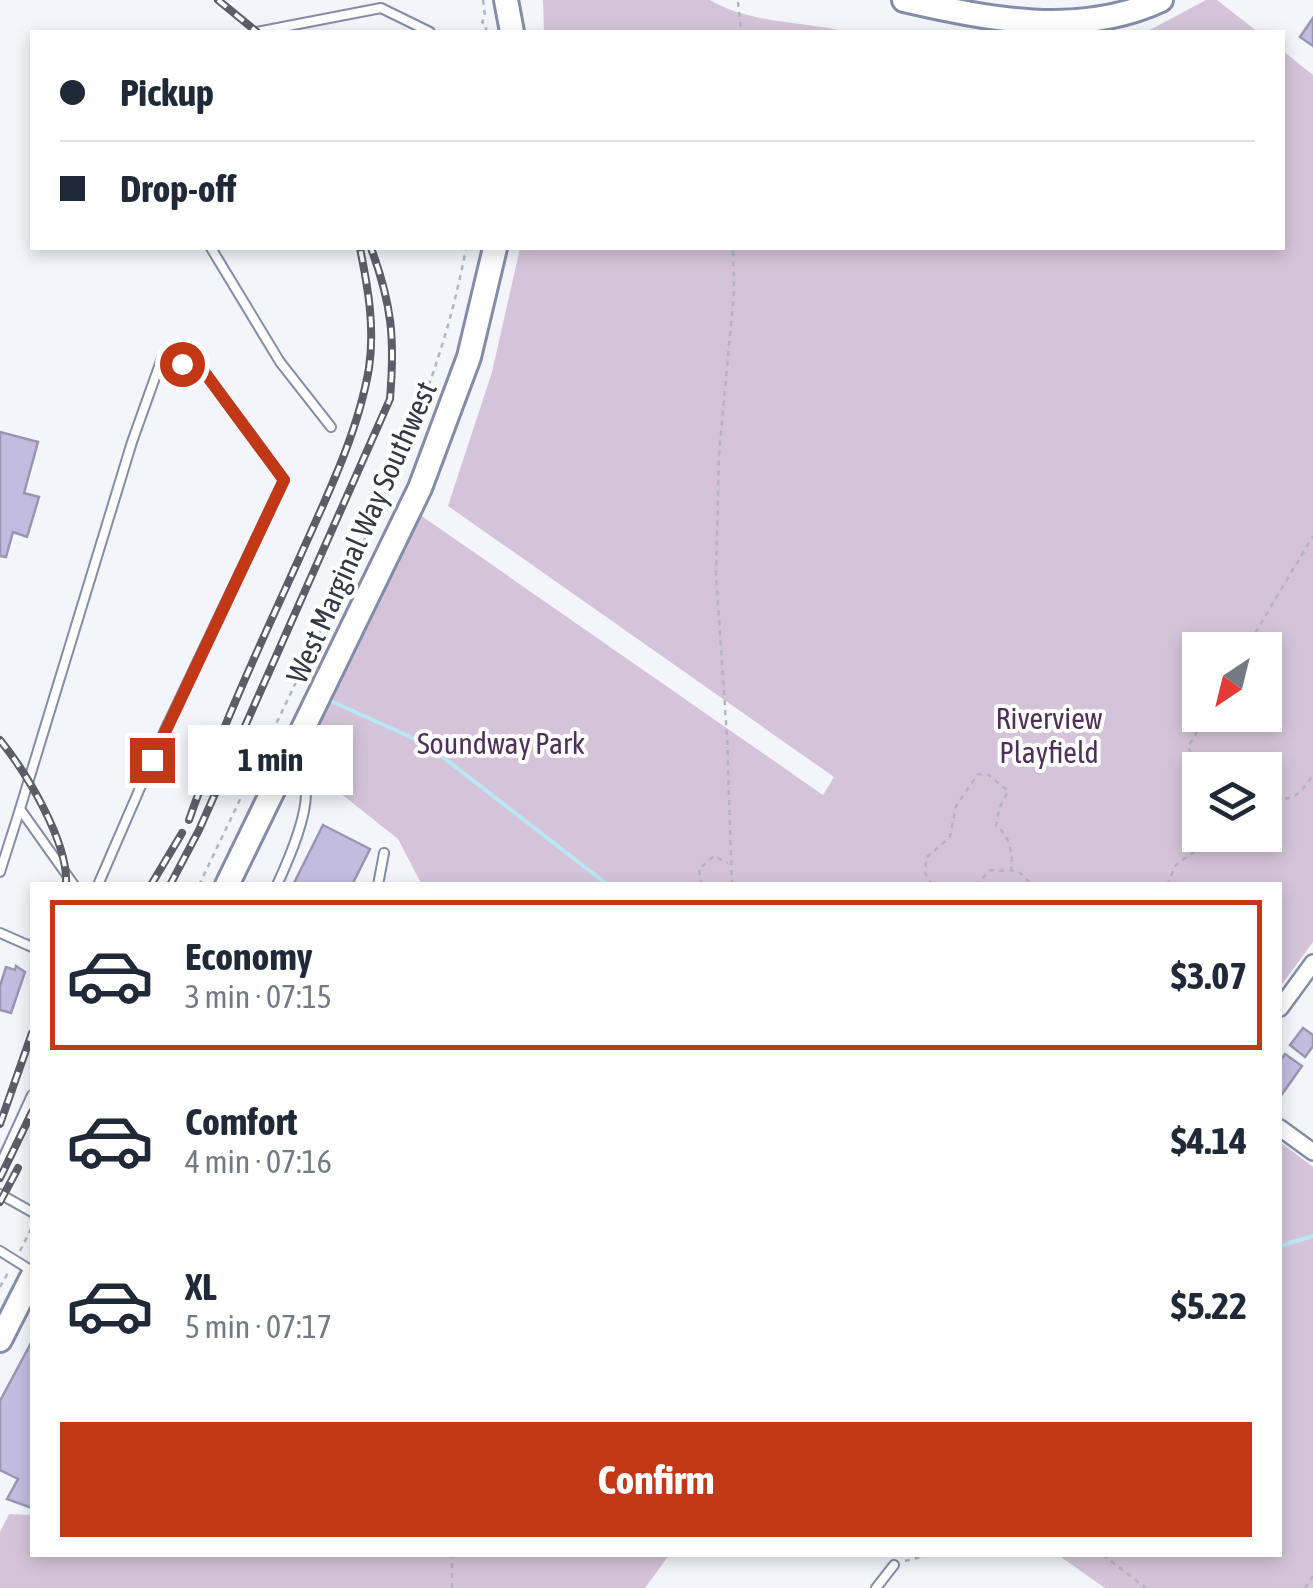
<!DOCTYPE html>
<html lang="en">
<head>
<meta charset="utf-8">
<style>
	:root { --surface:#fff; --page:#f2f2f3; --text:#1f2937; --muted:#747a83; --line:#e0e1e3; --accent:#c23816 }
	body { margin:0; font-family:"Asap Condensed",sans-serif; background:var(--page); color:var(--text); height:100vh; display:flex; flex-direction:column; font-size:38px; white-space:nowrap }
	* { box-sizing:border-box; margin:0 }
	p { font-size:32px; color:var(--muted) }
	.icon { flex:none; width:55px; height:55px; fill:none; stroke:currentColor; stroke-width:2; stroke-linecap:round; stroke-linejoin:round }
	.map { position:relative; flex:1; overflow:hidden }
	.details { position:absolute; left:30px; top:882px; width:1252px; height:675px; display:flex; flex-direction:column; background:var(--surface); border-radius:0px; box-shadow:0 5px 15px #0003 }
	.details>* { flex:none }
	.top-card { position:absolute; left:30px; top:30px; width:1255px; height:220px; border-radius:0px; box-shadow:0 5px 15px #0003; display:grid; align-content:center; height:220px; padding:0 30px; background:var(--surface) }
	.needle { width:65px; rotate:215deg }
	.fabs { position:absolute; left:1182px; top:632px; display:grid; gap:20px }
	.fabs a { display:grid; place-items:center; width:100px; height:100px; border-radius:0px; background:var(--surface); box-shadow:0 5px 15px #0003; font-size:50px }
	.end { position:absolute; width:45px; height:45px; margin:-22px; border:12px solid #c23816; background:#fff; box-shadow:0 0 0 5px #fff }
	.from { border-radius:50% }
	.bubble { position:absolute; height:70px; border-radius:0px; background:var(--surface); box-shadow:0 5px 15px #0003; font-size:32px; font-weight:700; line-height:70px; text-align:center }
	.top-card b { display:flex; align-items:center; gap:35px; height:95px; font-size:38px }
	.top-card b+b { border-top:2px solid var(--line) }
	.top-card i { width:25px; height:25px; background:var(--text) }
	ul { padding:18px 0 0; list-style:none }
	li { display:flex; align-items:center; gap:30px; height:150px; margin:0 20px 15px; padding:0 10px; border:5px solid transparent; border-radius:0px }
	li div { flex:1 }
	li b { display:block; font-size:38px }
	li em { font-style:normal; font-weight:700 }
	li.on { border-color:var(--accent) }
	li>.icon { width:90px; height:90px; stroke-width:1.5 }
	.button { display:flex; gap:20px; margin-top:auto; padding:20px 30px }
	.button a { flex:1; height:115px; border-radius:0px; background:var(--accent); color:#fff; font-size:40px; font-weight:700; line-height:115px; text-align:center }
	.map>svg:first-child { display:block }
</style>
</head>
<body>
<div class="map">
<svg width="1313" height="1588" viewBox="0 0 1313 1588">
	<rect width="100%" height="100%" fill="#f3f5fb"/>
	<g fill="#d5c4d9" fill-rule="evenodd">
		<path d="M 543,0 L 710,0 C 750,24 803,21 848,32 L 544,32 Z"/>
		<polygon points="1206,0 1217,0 1258,32 1146,32"/>
		<path d="M 1283,51 L 1313,75 L 1313,942 L 1280,987 L 1280,885 L 422,885 L 398,839 L 296,758 L 416,512 L 823,795 L 834,777 L 448,506 L 492,372 L 520,248 L 1282,248 ZM 1200,650 L 1265,650 L 1265,715 L 1200,715 ZM 1200,770 L 1265,770 L 1265,835 L 1200,835 Z"/>
		<polygon points="1280,1142 1313,1167 1313,1588 1105,1588 1058,1555 1280,1555"/>
		<polygon points="9,1514 32,1515 32,1555 669,1555 645,1588 0,1588 0,1532"/>
	</g>
	<g fill="none" stroke-linecap="round" stroke-linejoin="round">
		<g stroke="#b9e7f6" stroke-width="4">
			<polyline points="333,702 426,744 608,885"/>
			<polyline points="1280,1246 1313,1236"/>
		</g>
	</g>
	<g fill="#c3bce1" stroke="#9b95b2" stroke-width="2.5">
		<polygon points="1313,18 1313,46 1300,37"/>
		<polygon points="0,432 38,442 24,493 39,497 27,537 13,532 6,557 0,556"/>
		<polygon points="323,825 370,849 352,885 293,885"/>
		<polygon points="16,966 25,972 11,1013 0,1010 0,986 6,967 15,970"/>
		<polygon points="1303,1028 1313,1035 1313,1046 1305,1057 1290,1045"/>
		<polygon points="1285,1054 1302,1066 1280,1097 1280,1061"/>
		<polygon points="32,1341 32,1508 7,1499 18,1479 0,1470 0,1401"/>
	</g>
	<g fill="none" stroke-linecap="round" stroke-linejoin="round">
		<defs>
			<g id="service">
				<polyline points="257,32 381,8 430,32"/>
				<polyline points="211,248 280,362 331,427"/>
				<polyline points="0,872 20,809"/>
				<polyline points="74,885 20,809 132,442 162,358 202,369 284,480 166,728 98,885"/>
				<path d="M 277,885 C 288,861 311,810 305,784 C 303,778 296,770 291,765"/>
				<polyline points="378,885 384,853"/>
				<polyline points="0,933 32,947"/>
				<polyline points="0,1165 32,1095"/>
				<polyline points="0,1194 32,1212"/>
				<polyline points="0,1251 32,1271"/>
				<polyline points="876,1588 894,1565"/>
			</g>
			<g id="minor">
				<polyline points="1280,1008 1313,963"/>
				<polyline points="1280,1128 1313,1152"/>
			</g>
			<g id="secondary">
				<polyline points="506,0 512,32"/>
				<path d="M 904,0 C 988,19 1079,38 1161,0"/>
				<polyline points="227,885 420,488 469,357 495,248"/>
				<polyline points="0,1340 32,1277"/>
			</g>
		</defs>
		<use href="#service" stroke="#838da8" stroke-width="12"/>
		<use href="#minor" stroke="#838da8" stroke-width="20"/>
		<use href="#secondary" stroke="#838da8" stroke-width="28"/>
		<g stroke="#b2b5bd" stroke-width="2.5" stroke-dasharray="5 5" stroke-linecap="butt">
			<polyline points="483,0 485,16 482,22 486,25 486,32"/>
			<polyline points="738,2 741,32"/>
			<polyline points="1245,650 1313,536"/>
			<polyline points="1200,771 1188,747 1207,715"/>
			<path d="M 1265,799 C 1294,800 1296,799 1313,775"/>
			<path d="M 199,885 C 241,798 282,711 324,624 C 382,503 442,381 466,248"/>
			<polyline points="701,885 699,869 714,856 728,863"/>
			<polyline points="732,885 727,737 716,575 719,455 734,291 733,248"/>
			<path d="M 932,885 L 925,873 L 926,858 L 950,837 L 956,806 L 978,774 L 989,775 L 1008,791 L 999,809 L 996,826 C 1009,834 1014,855 1011,869"/>
			<path d="M 975,885 L 991,870 C 1012,873 1017,864 1031,885"/>
			<polyline points="1167,885 1176,865 1202,846 1206,835"/>
			<polyline points="20,1251 32,1227"/>
			<polyline points="0,1287 9,1271"/>
			<polyline points="1103,1555 1146,1588"/>
			<polyline points="905,1561 928,1555"/>
			<polyline points="452,1588 452,1555"/>
			<polyline points="1305,1588 1313,1576"/>
		</g>
		<use href="#service" stroke="#fff" stroke-width="8"/>
		<use href="#minor" stroke="#fff" stroke-width="15"/>
		<use href="#secondary" stroke="#fff" stroke-width="22"/>
		<defs>
			<g id="rail">
				<polyline points="218,0 257,32"/>
				<path d="M 0,740 C 26,772 69,843 66,885"/>
				<path d="M 189,820 C 220,731 259,647 298,561 C 325,500 358,434 369,368 C 375,327 368,288 360,248"/>
				<polyline points="151,885 182,833"/>
				<path d="M 170,885 L 199,830 L 390,399 C 395,338 392,305 371,248"/>
				<polyline points="0,1124 32,1033"/>
				<polyline points="0,1178 32,1112"/>
				<polyline points="0,1202 18,1168"/>
			</g>
		</defs>
		<use href="#rail" stroke="#5b5e69" stroke-width="8"/>
		<use href="#rail" stroke="#fff" stroke-width="4" stroke-dasharray="11" stroke-linecap="butt"/>
	</g>
	<g fill="none" stroke-linecap="round" stroke-linejoin="round">
		<polyline stroke="#c23816" stroke-width="12" points="152,760 284,480 202,369 182,364"/>
	</g>
	<g text-anchor="middle" dominant-baseline="central" stroke-width="8" stroke-linejoin="round" paint-order="stroke">
		<g font-size="30" fill="#343844" stroke="#fff">
			<text transform="translate(361 532) rotate(-66)">West Marginal Way Southwest</text>
		</g>
		<g font-size="30" fill="#502f59" stroke="#fff">
			<text x="1049" y="718">Riverview<tspan x="1049" dy="34">Playfield</tspan></text>
			<text x="501" y="743">Soundway Park</text>
		</g>
	</g>
</svg>
<div class="fabs">
<a><svg class="needle" viewBox="-14 -14 28 28"><path d="M0-13l5 13h-10z" fill="#e53935"/><path d="M0 13l5-13h-10z" fill="#747a83"/></svg></a>
<a><svg class="icon" aria-label="layers" viewBox="0 0 24 24"><path d="M12 4l9 5-9 5-9-5zM3 14l9 5 9-5"/></svg></a>
</div>
<i class="end from" style="left:182px;top:364px"></i>
<i class="end" style="left:152px;top:760px"></i>
<div class="bubble" style="left:188px;top:725px;width:165px">1 min</div>
<div class="top-card">
<b><i class="from"></i>Pickup</b>
<b><i></i>Drop-off</b>
</div>
<section class="details">
<ul>
<li class="on"><svg class="icon" aria-label="car" viewBox="0 0 24 24"><path d="M5 17H2v-5l4-1 3-4h7l3 4 3 1v5h-3M9 17h6M6 11h13"/><circle cx="7" cy="17" r="2"/><circle cx="17" cy="17" r="2"/></svg><div><b>Economy</b><p>3 min · 07:15</p></div><em>$3.07</em></li>
<li><svg class="icon" aria-label="car" viewBox="0 0 24 24"><path d="M5 17H2v-5l4-1 3-4h7l3 4 3 1v5h-3M9 17h6M6 11h13"/><circle cx="7" cy="17" r="2"/><circle cx="17" cy="17" r="2"/></svg><div><b>Comfort</b><p>4 min · 07:16</p></div><em>$4.14</em></li>
<li><svg class="icon" aria-label="car" viewBox="0 0 24 24"><path d="M5 17H2v-5l4-1 3-4h7l3 4 3 1v5h-3M9 17h6M6 11h13"/><circle cx="7" cy="17" r="2"/><circle cx="17" cy="17" r="2"/></svg><div><b>XL</b><p>5 min · 07:17</p></div><em>$5.22</em></li>
</ul>
<div class="button"><a>Confirm</a></div>
</section>
</div>
</body>
</html>
